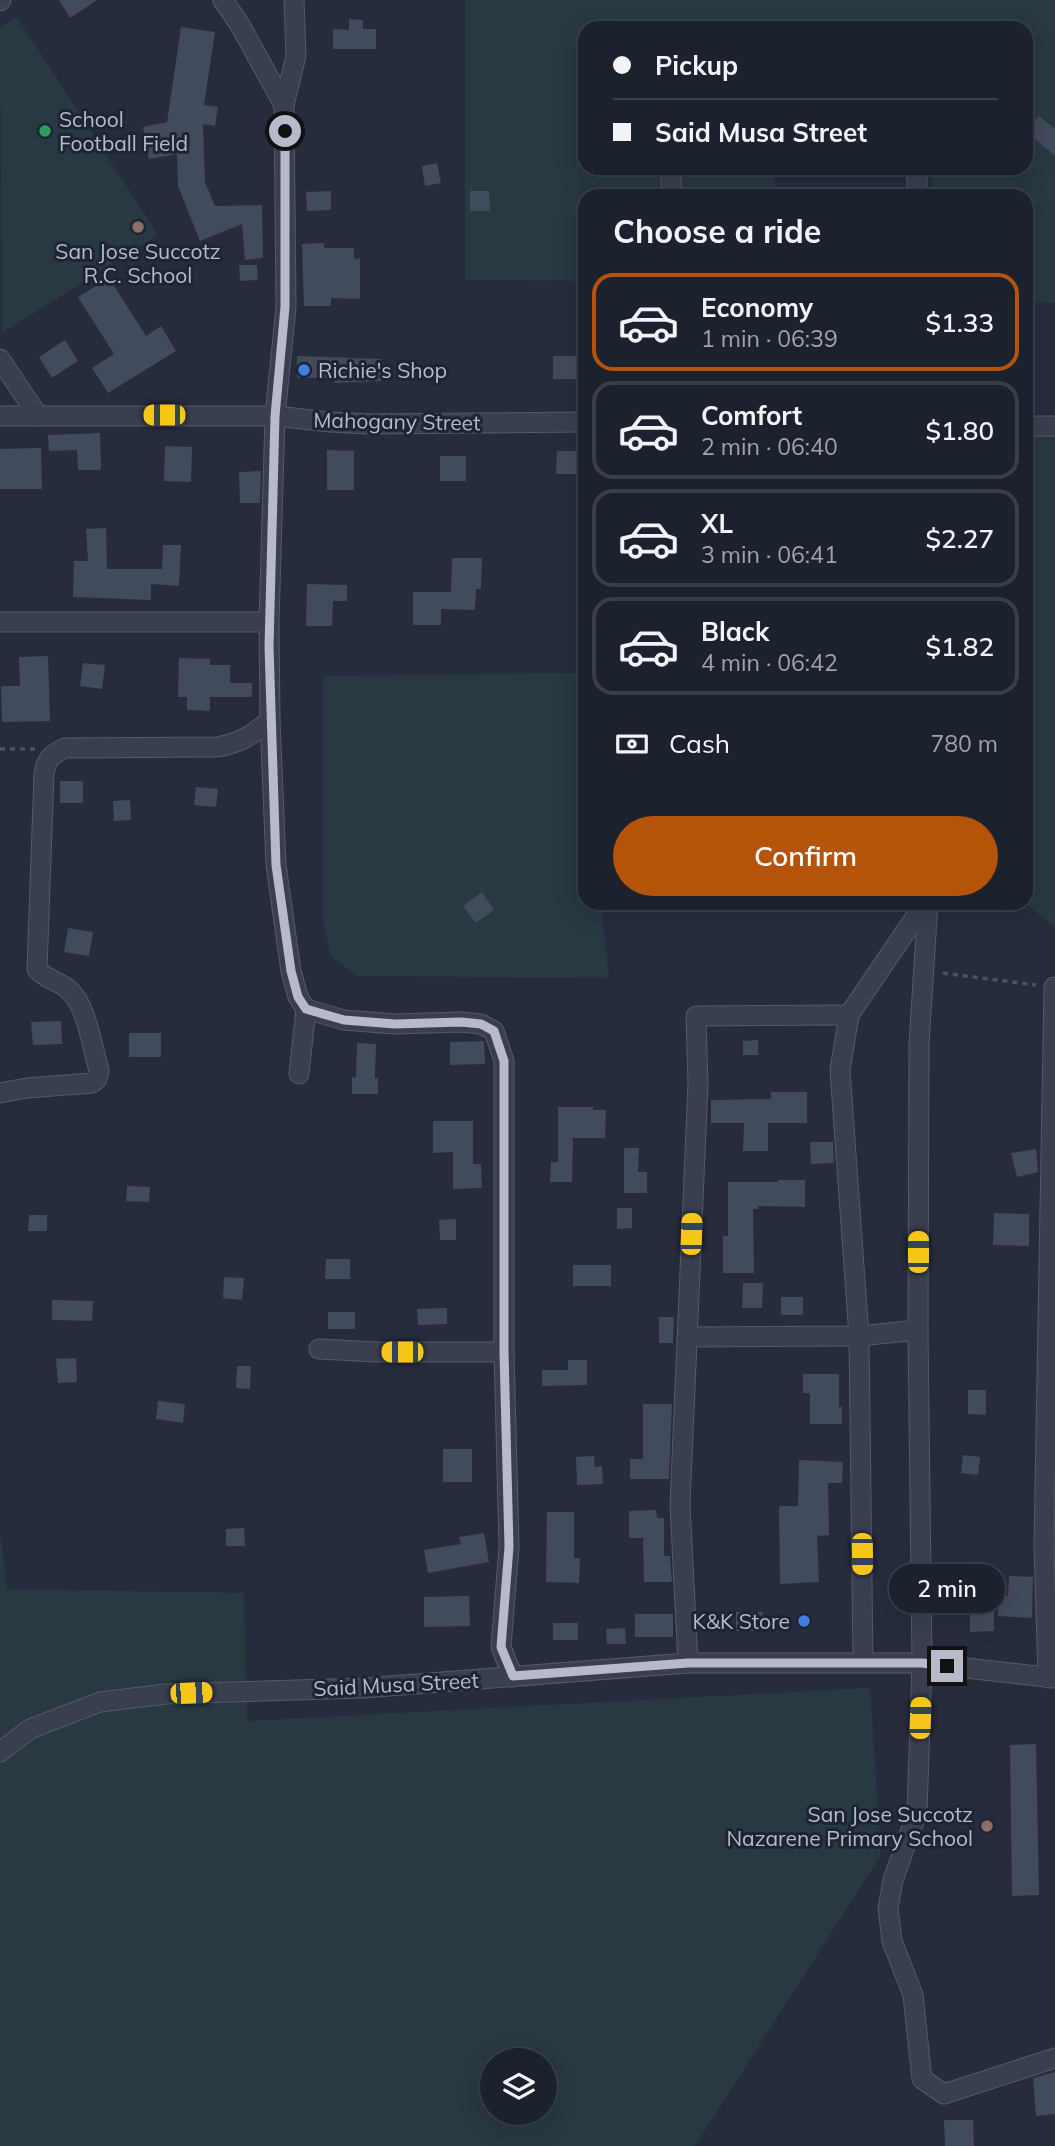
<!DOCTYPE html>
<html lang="en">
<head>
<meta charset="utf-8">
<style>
	:root { --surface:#1c212e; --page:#292e3a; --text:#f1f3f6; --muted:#a0a3aa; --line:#3a3e4a; --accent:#b45309 }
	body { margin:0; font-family:Mulish,sans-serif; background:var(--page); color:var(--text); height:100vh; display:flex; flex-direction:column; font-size:26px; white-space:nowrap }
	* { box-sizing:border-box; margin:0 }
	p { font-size:23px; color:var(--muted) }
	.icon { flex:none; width:38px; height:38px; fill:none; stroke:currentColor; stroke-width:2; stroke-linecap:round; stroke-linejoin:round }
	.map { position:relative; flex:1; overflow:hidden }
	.sheet { position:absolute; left:578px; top:189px; width:455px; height:721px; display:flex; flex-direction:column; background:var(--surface); border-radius:21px; box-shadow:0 7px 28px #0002,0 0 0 2px var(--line) }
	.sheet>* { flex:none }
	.guide { position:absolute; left:578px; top:21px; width:455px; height:154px; border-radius:21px; box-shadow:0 7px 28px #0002,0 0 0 2px var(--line); display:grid; align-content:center; height:154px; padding:0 35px; background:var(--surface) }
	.buttons { position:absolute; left:480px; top:2048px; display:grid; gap:14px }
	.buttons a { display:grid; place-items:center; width:77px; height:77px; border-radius:50%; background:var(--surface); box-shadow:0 7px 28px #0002,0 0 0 2px var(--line); font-size:35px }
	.end { position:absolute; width:32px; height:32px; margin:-16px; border:9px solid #b6bac9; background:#111; box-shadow:0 0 0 4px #111 }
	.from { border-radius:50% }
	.bubble { position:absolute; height:49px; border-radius:24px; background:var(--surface); box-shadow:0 7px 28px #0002,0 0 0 2px var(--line); font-size:23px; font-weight:600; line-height:49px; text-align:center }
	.car { position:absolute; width:21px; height:42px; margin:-21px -10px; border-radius:9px; box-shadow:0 0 5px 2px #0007; background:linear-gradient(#f5c518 24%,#345 0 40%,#f5c518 0 76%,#345 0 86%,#f5c518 0) }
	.guide b { display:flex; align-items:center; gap:24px; height:66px; font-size:26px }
	.guide b+b { border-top:2px solid var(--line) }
	.guide i { width:18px; height:18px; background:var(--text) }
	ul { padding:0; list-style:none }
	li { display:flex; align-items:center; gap:21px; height:98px; margin:0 14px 10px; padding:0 21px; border:4px solid var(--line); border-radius:21px }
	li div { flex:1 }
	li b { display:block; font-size:26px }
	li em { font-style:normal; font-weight:600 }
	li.active { border-color:var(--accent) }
	li>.icon { width:63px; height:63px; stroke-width:1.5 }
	h2 { padding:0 35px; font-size:32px; line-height:84px }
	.pay { display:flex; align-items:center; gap:18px; height:77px; padding:0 35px; font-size:26px }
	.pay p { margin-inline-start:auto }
	.action { display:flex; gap:14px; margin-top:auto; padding:14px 35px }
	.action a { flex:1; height:80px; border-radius:42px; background:var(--accent); color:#fff; font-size:28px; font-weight:600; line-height:80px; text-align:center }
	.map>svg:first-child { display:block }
</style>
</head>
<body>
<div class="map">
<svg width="1055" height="2146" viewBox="0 0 1055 2146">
	<rect width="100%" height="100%" fill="#262c3e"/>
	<g fill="#283940" fill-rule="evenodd">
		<polygon points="465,0 1055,0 1055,303 1026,302 1026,196 933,196 931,168 1026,168 1026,28 584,28 584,168 775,168 775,196 584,196 584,281 465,280"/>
		<polygon points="17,17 158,235 2,333 0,28"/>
		<polygon points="1055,433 1055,928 1025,903 1026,434"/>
		<polygon points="584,673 584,903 601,903 609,978 358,976 331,956 323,921 323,676"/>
		<path d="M 0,1531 L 7,1589 L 244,1593 L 247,1721 L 870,1688 L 881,1855 L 695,2146 L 0,2146 ZM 492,2060 L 544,2060 L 544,2112 L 492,2112 Z"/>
	</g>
	<g fill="#424a5d">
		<polygon points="59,0 97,0 70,18"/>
		<polygon points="349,19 363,20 363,29 376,29 376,49 333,49 333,29 349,30"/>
		<polygon points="181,27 215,32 204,105 218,107 215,126 203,124 205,182 215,206 262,205 263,258 245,260 242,224 200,241 178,186 177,154 149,159 143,127 167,122"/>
		<polygon points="1039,116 1055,129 1055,156 1026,131"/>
		<polygon points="437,163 441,183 425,186 422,166"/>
		<polygon points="331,191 331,210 307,211 306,192"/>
		<polygon points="470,191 489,191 490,211 470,211"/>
		<polygon points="324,243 324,248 354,248 354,259 360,258 360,299 331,298 331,306 304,306 302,244"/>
		<polygon points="239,265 257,265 258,280 240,281"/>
		<polygon points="109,278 146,336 161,326 176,351 108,393 92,368 114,354 78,297"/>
		<polygon points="65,340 78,361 52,378 39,357"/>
		<polygon points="297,356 381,359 381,381 335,383 335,378 297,378"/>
		<rect x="553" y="356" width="31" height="23"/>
		<polygon points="100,433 101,470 78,470 77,450 49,451 48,435"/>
		<polygon points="165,446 192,447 191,482 164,481"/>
		<polygon points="41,448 42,489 0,489 0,449"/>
		<polygon points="327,450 354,451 354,490 327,490"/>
		<polygon points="557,451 584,451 584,474 556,474"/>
		<rect x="440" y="456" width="26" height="25"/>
		<polygon points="261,471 260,503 240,503 239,472"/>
		<polygon points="106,528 107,569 162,569 163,545 181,545 179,586 151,584 151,600 73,597 74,561 88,561 86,529"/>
		<polygon points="452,558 482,558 481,589 476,589 475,610 441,609 441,625 413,625 413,592 451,592"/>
		<polygon points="307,584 347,585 347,601 333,601 332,626 306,626"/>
		<polygon points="48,656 50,721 2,722 1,686 20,686 19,657"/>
		<polygon points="179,658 210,659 210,665 230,665 230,683 252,683 252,697 210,697 210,711 187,710 187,697 178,697"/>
		<polygon points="83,663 105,665 102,689 80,686"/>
		<rect x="60" y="781" width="23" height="22"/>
		<polygon points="196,787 218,789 216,807 194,805"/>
		<polygon points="130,800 131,820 114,821 113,801"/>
		<polygon points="482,892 494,910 476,923 463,906"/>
		<polygon points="68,928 93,932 89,956 64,952"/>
		<polygon points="61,1021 62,1044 33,1045 31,1022"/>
		<rect x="129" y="1033" width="32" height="24"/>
		<polygon points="758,1040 758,1055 743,1055 743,1041"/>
		<polygon points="484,1041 485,1064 450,1065 450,1042"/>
		<polygon points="357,1043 376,1044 375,1078 378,1078 378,1094 352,1094 352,1077 356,1078"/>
		<polygon points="771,1092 807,1092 807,1123 768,1123 768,1151 743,1151 744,1123 711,1123 711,1100 771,1099"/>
		<polygon points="558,1107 593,1107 593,1110 606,1110 605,1138 573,1138 572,1182 550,1182 551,1162 558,1162"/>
		<polygon points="433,1121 473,1121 473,1164 481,1164 482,1188 453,1189 453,1152 433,1153"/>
		<polygon points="810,1142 833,1142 834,1163 811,1164"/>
		<polygon points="624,1148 639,1148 638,1172 647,1172 647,1193 624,1193"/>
		<polygon points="1036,1149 1038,1172 1017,1177 1011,1153"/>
		<polygon points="778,1180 805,1180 805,1207 758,1206 758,1209 753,1209 754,1273 723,1273 723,1236 728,1236 728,1182 778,1182"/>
		<polygon points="127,1186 150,1187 149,1202 126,1201"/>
		<polygon points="617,1208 632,1208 632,1228 617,1229"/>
		<polygon points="994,1213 1029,1214 1029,1246 993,1245"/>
		<polygon points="29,1215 47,1215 47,1231 28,1231"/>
		<polygon points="456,1219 456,1240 440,1240 439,1220"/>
		<polygon points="326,1259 350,1259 350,1279 325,1279"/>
		<rect x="573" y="1265" width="38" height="21"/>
		<polygon points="224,1277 244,1278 242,1300 223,1298"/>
		<polygon points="743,1283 763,1283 762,1308 742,1308"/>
		<rect x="781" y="1297" width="22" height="18"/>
		<polygon points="52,1300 93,1301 92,1321 52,1320"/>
		<polygon points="447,1308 447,1324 418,1325 417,1309"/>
		<rect x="328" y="1312" width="27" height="17"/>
		<polygon points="659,1317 674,1317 673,1343 659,1343"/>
		<polygon points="76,1358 77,1382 58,1383 56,1359"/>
		<polygon points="568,1360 587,1360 587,1385 542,1386 542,1370 568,1370"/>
		<polygon points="237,1366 251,1366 250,1389 236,1388"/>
		<polygon points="803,1374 839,1374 839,1407 842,1407 842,1424 810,1424 810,1393 803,1393"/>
		<polygon points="968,1390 986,1390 986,1415 968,1414"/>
		<polygon points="158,1401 185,1404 183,1423 156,1419"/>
		<polygon points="643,1404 672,1404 669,1479 630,1479 630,1459 643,1459"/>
		<rect x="443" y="1449" width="29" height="33"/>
		<polygon points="963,1455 980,1457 978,1475 961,1473"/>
		<polygon points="594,1456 595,1467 602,1466 603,1484 577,1485 576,1457"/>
		<polygon points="799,1460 843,1462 842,1483 828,1483 829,1535 817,1536 819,1582 780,1584 779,1506 798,1506"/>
		<polygon points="656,1510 657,1518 664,1518 664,1556 670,1556 672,1582 644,1582 643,1538 629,1538 629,1511"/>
		<polygon points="547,1512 574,1512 574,1558 580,1558 579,1583 546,1582"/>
		<polygon points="244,1528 245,1546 226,1546 226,1529"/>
		<polygon points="484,1533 489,1562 428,1573 424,1550 461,1544 459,1537"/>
		<polygon points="1009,1576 1033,1577 1032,1618 998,1616 999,1596 1008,1596"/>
		<polygon points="469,1596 470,1626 424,1627 424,1597"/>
		<polygon points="970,1610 994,1610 994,1631 970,1632"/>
		<rect x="736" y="1612" width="27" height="19"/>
		<rect x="635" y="1614" width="38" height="23"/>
		<rect x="553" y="1623" width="25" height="17"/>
		<polygon points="625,1628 626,1644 607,1644 606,1629"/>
		<polygon points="1036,1744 1039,1895 1012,1896 1010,1745"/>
		<polygon points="1055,2072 1055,2114 1036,2116 1033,2078"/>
		<polygon points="944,2120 973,2120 974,2146 945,2146"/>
	</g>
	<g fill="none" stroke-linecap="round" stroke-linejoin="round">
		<defs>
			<g id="minor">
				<polyline points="223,0 240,25 284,105"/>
				<polyline points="294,0 296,56 284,105 286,307 275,416 269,622 270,720 276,865 291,971 298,997 306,1009 299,1074"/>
				<polyline points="0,1 1,0"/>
				<polyline points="671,168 671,196"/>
				<polyline points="917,196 917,168"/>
				<polyline points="0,359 38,416"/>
				<polyline points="0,416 275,416 330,422 370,424 584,422"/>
				<polyline points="1026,426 1055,426"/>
				<polyline points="0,622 269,622"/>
				<polyline points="928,903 919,1044 918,1330 922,1663 917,1813 893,1880 888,1908 892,1941 913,1995 922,2079 944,2094 1055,2058"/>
				<polyline points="306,1009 344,1020 395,1024 461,1022 481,1024 494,1031 504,1061 504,1352 509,1547 501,1647 513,1677"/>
				<path d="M 0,1093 L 27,1088 L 92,1083 L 97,1079 L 99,1070 C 92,1047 87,1007 70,991 C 60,981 46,980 37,969 L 44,774 C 46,759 52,754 65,748 L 217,747 C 240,743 253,735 270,720"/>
				<polyline points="687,1337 859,1336 918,1330"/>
				<polyline points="319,1349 377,1352 504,1352"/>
				<polyline points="688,1663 680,1505 698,1084 696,1016 849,1015"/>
				<polyline points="863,1663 859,1336 840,1070 849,1015 925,903"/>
				<polyline points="1048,1678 1044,1545 1054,987"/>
				<polyline points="0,1752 30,1729 100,1702 166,1694 363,1688 688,1663 922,1663 1055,1678"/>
			</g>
		</defs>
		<use href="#minor" stroke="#555a69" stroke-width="21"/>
		<g stroke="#46565c" stroke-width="3.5" stroke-dasharray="5 5" stroke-linecap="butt">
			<polyline points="0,749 35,749"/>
			<polyline points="943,973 1036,985"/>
		</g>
		<use href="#minor" stroke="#3a3f4f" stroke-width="19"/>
	</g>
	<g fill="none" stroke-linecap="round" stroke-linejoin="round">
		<polyline stroke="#b6bac9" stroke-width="9" points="285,131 285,307 275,416 269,647 276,865 291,971 298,997 306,1009 344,1020 395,1024 461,1022 481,1024 494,1031 504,1061 504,1352 509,1547 501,1647 513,1676 688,1663 922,1663 947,1666"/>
	</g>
	<circle fill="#2e9e5b" stroke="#1f2434" stroke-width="2.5" cx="45" cy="131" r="7"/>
	<g fill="#8d6e63" stroke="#1f2434" stroke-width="2.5">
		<circle cx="138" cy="227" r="7"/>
		<circle cx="987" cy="1826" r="7"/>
	</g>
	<g fill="#3f7fe0" stroke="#1f2434" stroke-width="2.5">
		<circle cx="304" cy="370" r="7"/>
		<circle cx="804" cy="1621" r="7"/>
	</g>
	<g text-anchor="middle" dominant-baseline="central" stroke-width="6" stroke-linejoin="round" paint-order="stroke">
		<g font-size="21" fill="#b6bac9" stroke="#1f2434" text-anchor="start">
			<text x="59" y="119">School<tspan x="59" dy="24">Football Field</tspan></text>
			<text x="138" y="251" text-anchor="middle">San Jose Succotz<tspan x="138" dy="24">R.C. School</tspan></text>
			<text x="318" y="370">Richie's Shop</text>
			<text x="790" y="1621" text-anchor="end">K&amp;K Store</text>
			<text x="973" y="1814" text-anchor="end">San Jose Succotz<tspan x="973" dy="24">Nazarene Primary School</tspan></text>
		</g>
		<g font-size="21" fill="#b6bac9" stroke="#1f2434">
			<text transform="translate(397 421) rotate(1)">Mahogany Street</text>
			<text transform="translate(396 1684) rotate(-3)">Said Musa Street</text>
		</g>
	</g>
</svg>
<div class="buttons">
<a><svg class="icon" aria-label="layers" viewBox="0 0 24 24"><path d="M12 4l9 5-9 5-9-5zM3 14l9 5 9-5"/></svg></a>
</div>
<i class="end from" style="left:285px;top:131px"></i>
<i class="end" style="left:947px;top:1666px"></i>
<div class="bubble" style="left:889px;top:1564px;width:116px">2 min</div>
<i class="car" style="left:164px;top:415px;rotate:270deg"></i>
<i class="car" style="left:691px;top:1234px;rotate:2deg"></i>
<i class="car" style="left:918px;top:1252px;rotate:0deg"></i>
<i class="car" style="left:402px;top:1352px;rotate:270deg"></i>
<i class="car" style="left:862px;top:1554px;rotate:179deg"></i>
<i class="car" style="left:191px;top:1693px;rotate:88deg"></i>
<i class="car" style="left:920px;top:1718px;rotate:2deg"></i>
<div class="guide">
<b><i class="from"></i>Pickup</b>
<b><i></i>Said Musa Street</b>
</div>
<section class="sheet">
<h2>Choose a ride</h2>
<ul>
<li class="active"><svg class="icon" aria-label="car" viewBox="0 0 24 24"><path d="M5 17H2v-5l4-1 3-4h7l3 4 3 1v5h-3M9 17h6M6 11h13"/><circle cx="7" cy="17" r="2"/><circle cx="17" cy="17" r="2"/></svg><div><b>Economy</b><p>1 min · 06:39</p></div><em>$1.33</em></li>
<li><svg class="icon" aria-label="car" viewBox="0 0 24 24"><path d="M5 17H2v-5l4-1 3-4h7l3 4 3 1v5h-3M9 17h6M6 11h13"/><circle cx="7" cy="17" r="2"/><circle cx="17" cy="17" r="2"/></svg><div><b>Comfort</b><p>2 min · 06:40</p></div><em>$1.80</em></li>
<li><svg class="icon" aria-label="car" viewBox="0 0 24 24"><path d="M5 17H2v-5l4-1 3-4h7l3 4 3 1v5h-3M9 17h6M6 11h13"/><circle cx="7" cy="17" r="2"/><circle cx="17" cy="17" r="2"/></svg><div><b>XL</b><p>3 min · 06:41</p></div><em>$2.27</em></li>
<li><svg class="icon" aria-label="car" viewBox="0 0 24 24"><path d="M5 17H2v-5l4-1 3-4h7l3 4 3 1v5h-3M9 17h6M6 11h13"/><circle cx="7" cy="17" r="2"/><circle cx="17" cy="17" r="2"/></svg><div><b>Black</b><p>4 min · 06:42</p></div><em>$1.82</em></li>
</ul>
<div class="pay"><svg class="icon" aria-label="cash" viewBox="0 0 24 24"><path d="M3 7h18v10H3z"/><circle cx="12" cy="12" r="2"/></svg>Cash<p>780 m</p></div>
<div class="action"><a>Confirm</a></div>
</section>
</div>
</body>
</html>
